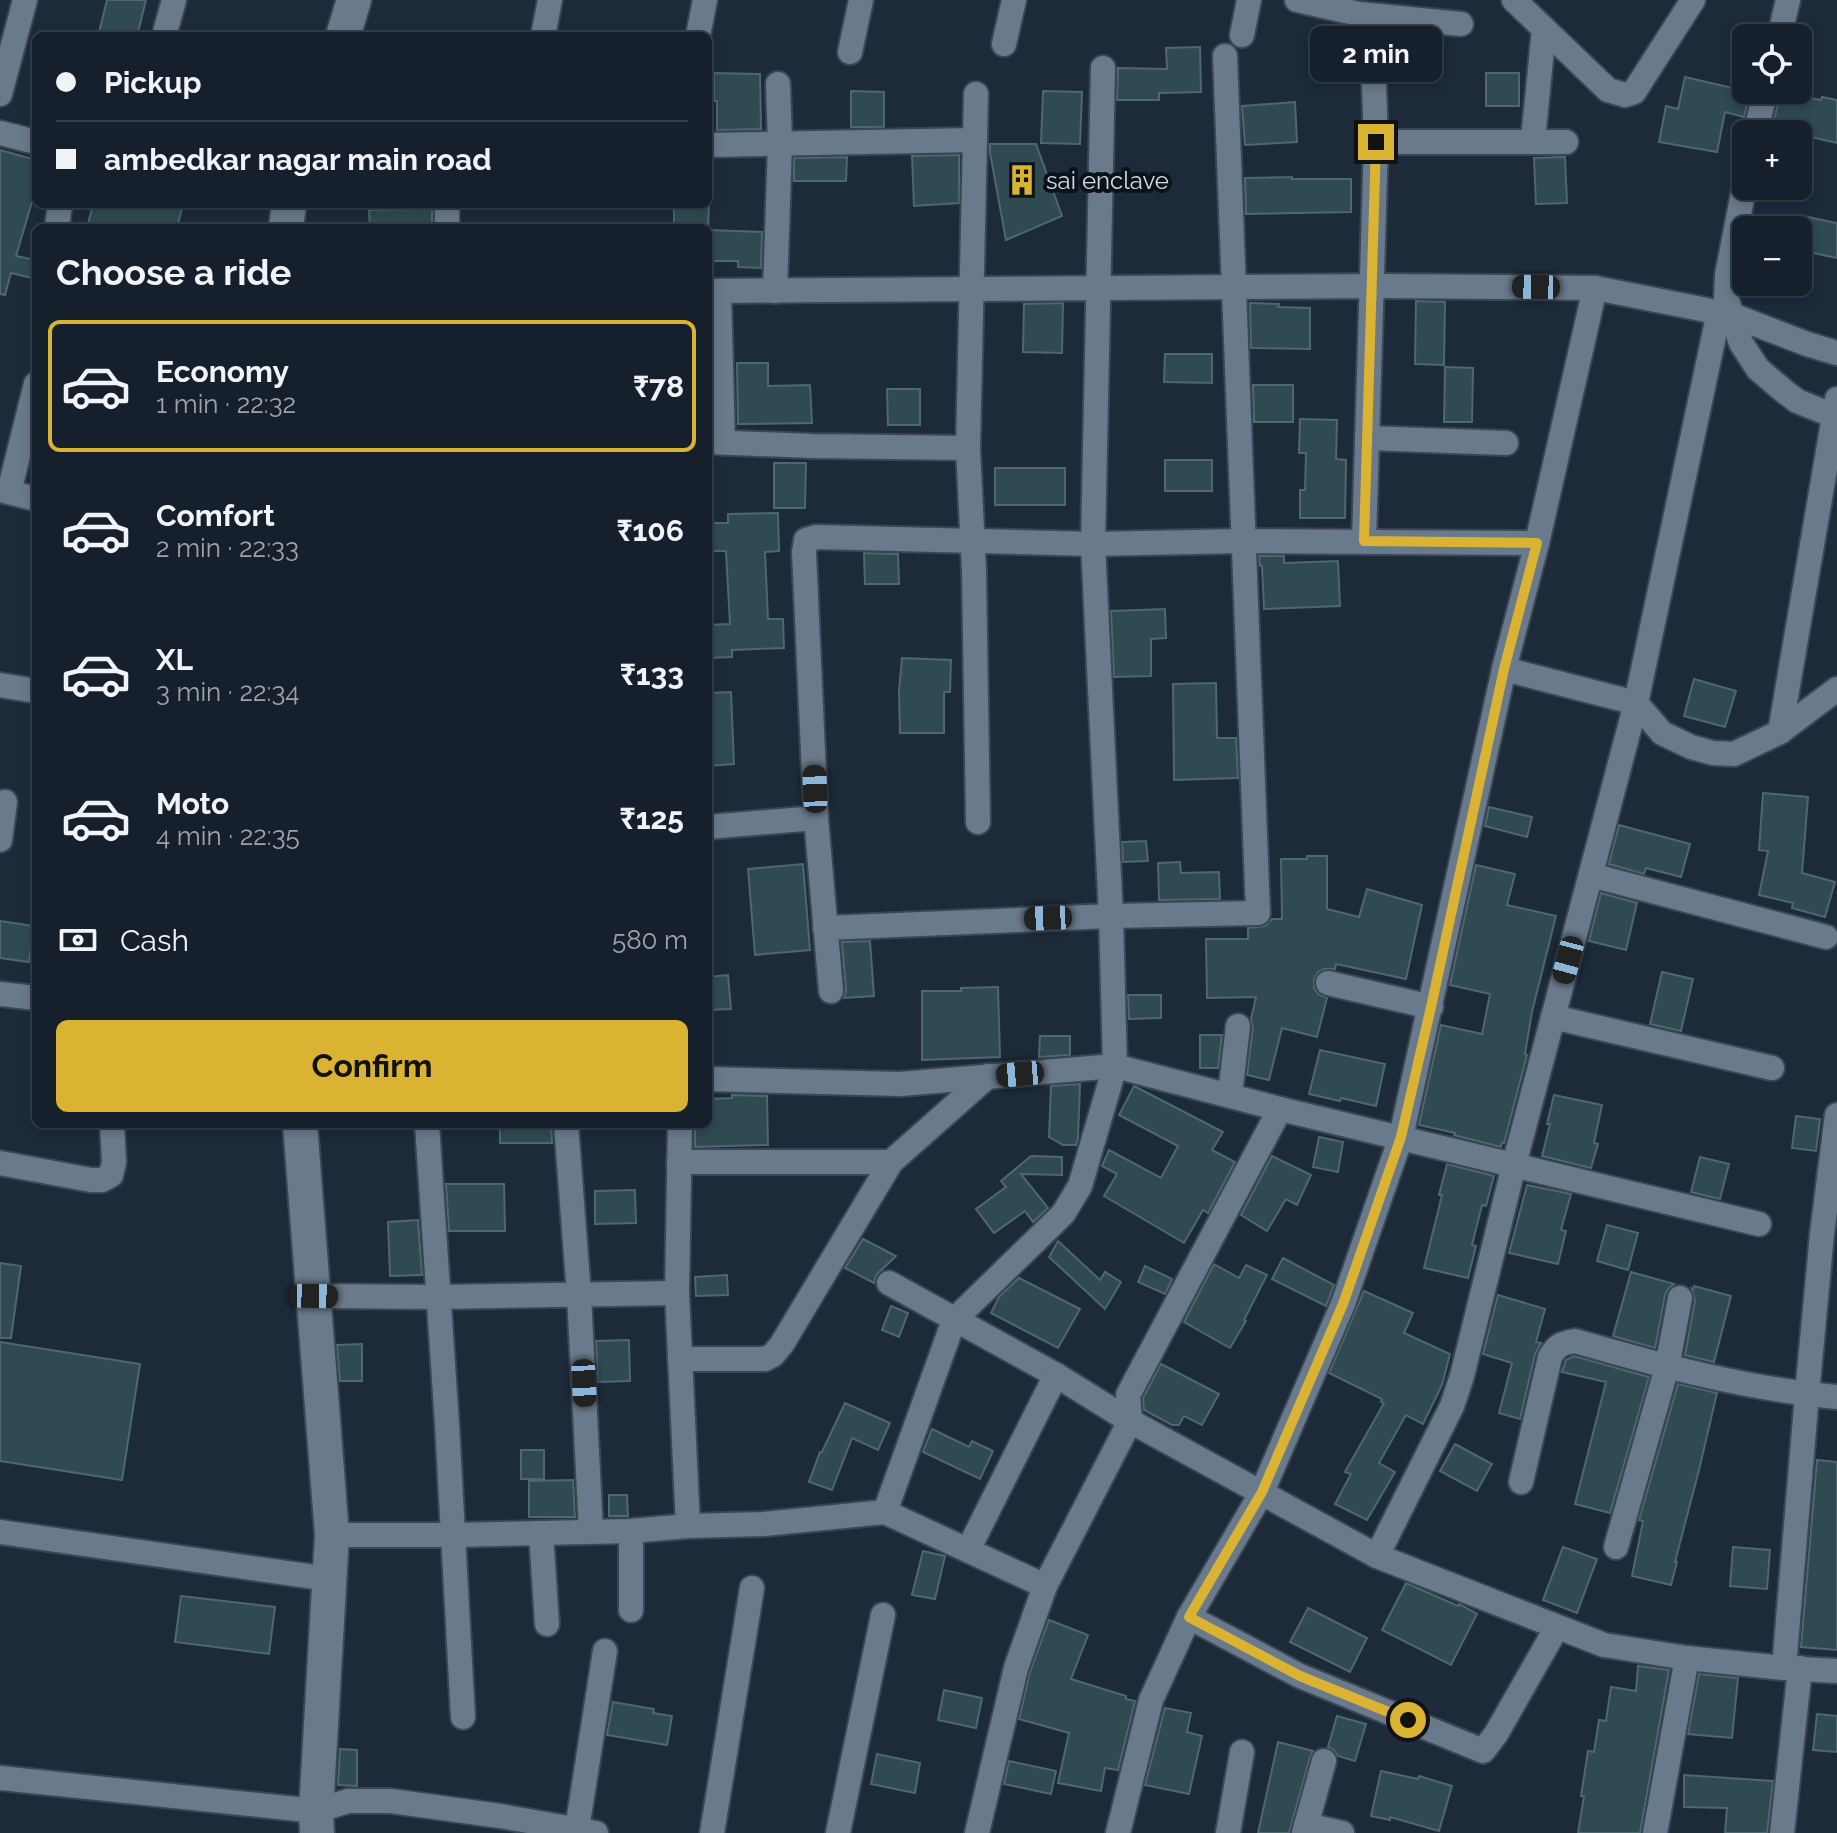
<!DOCTYPE html>
<html lang="en">
<head>
<meta charset="utf-8">
<style>
	:root { --surface:#15202c; --page:#1e2834; --text:#f1f3f6; --muted:#9da3a9; --line:#343e48; --accent:#dab333 }
	body { margin:0; font-family:Raleway,sans-serif; background:var(--page); color:var(--text); height:100vh; display:flex; flex-direction:column; font-size:30px; white-space:nowrap }
	* { box-sizing:border-box; margin:0 }
	p { font-size:26px; color:var(--muted) }
	.icon { flex:none; width:44px; height:44px; fill:none; stroke:currentColor; stroke-width:2; stroke-linecap:round; stroke-linejoin:round }
	.map { position:relative; flex:1; overflow:hidden }
	.details { position:absolute; left:32px; top:224px; width:680px; height:904px; display:flex; flex-direction:column; background:var(--surface); border-radius:12px; box-shadow:0 4px 12px #0003,0 0 0 2px var(--line) }
	.details>* { flex:none }
	.guide { position:absolute; left:32px; top:32px; width:680px; height:176px; border-radius:12px; box-shadow:0 4px 12px #0003,0 0 0 2px var(--line); display:grid; align-content:center; height:176px; padding:0 24px; background:var(--surface) }
	.buttons { position:absolute; left:1732px; top:24px; display:grid; gap:16px }
	.buttons a { display:grid; place-items:center; width:80px; height:80px; border-radius:12px; background:var(--surface); box-shadow:0 4px 12px #0003,0 0 0 2px var(--line); font-size:40px }
	.end { position:absolute; width:36px; height:36px; margin:-18px; border:10px solid #dab333; background:#111; box-shadow:0 0 0 4px #111 }
	.from { border-radius:50% }
	.bubble { position:absolute; height:56px; border-radius:12px; background:var(--surface); box-shadow:0 4px 12px #0003,0 0 0 2px var(--line); font-size:26px; font-weight:700; line-height:56px; text-align:center }
	.car { position:absolute; width:24px; height:48px; margin:-24px -12px; border-radius:10px; box-shadow:0 0 6px 2px #0007; background:linear-gradient(#222 24%,#8ab4d8 0 40%,#222 0 76%,#8ab4d8 0 86%,#222 0) }
	.guide b { display:flex; align-items:center; gap:28px; height:76px; font-size:30px }
	.guide b+b { border-top:2px solid var(--line) }
	.guide i { width:20px; height:20px; background:var(--text) }
	ul { padding:0; list-style:none }
	li { display:flex; align-items:center; gap:24px; height:132px; margin:0 16px 12px; padding:0 8px; border:4px solid transparent; border-radius:12px }
	li div { flex:1 }
	li b { display:block; font-size:30px }
	li em { font-style:normal; font-weight:700 }
	li.active { border-color:var(--accent) }
	li>.icon { width:72px; height:72px; stroke-width:1.5 }
	h2 { padding:0 24px; font-size:36px; line-height:96px }
	.pay { display:flex; align-items:center; gap:20px; height:88px; padding:0 24px; font-size:30px }
	.pay p { margin-inline-start:auto }
	.action { display:flex; gap:16px; margin-top:auto; padding:16px 24px }
	.action a { flex:1; height:92px; border-radius:12px; background:var(--accent); color:#111; font-size:32px; font-weight:700; line-height:92px; text-align:center }
	.map>svg:first-child { display:block }
</style>
</head>
<body>
<div class="map">
<svg width="1837" height="1833" viewBox="0 0 1837 1833">
	<rect width="100%" height="100%" fill="#1c2a3a"/>
	<g fill="#2f4a51" stroke="#4d6870" stroke-width="2">
		<polygon points="107,0 146,0 137,36 98,36"/>
		<polygon points="1200,47 1201,92 1159,93 1159,100 1117,100 1118,68 1167,69 1166,48"/>
		<polygon points="714,73 760,74 761,129 717,130 717,101 714,101"/>
		<rect x="1486" y="73" width="33" height="33"/>
		<polygon points="1685,77 1750,92 1744,117 1725,112 1717,152 1659,142 1666,106 1678,109"/>
		<polygon points="851,91 884,92 884,127 851,127"/>
		<polygon points="1043,91 1082,92 1080,144 1041,143"/>
		<polygon points="1781,92 1821,100 1822,97 1837,100 1837,143 1772,128"/>
		<polygon points="1295,102 1297,142 1245,145 1242,106"/>
		<polygon points="990,144 1036,144 1062,216 1006,240 990,153"/>
		<polygon points="0,150 36,160 36,188 16,256 36,260 36,279 11,273 5,295 0,294"/>
		<polygon points="959,155 959,203 914,206 912,156"/>
		<polygon points="847,157 846,181 794,181 794,158"/>
		<polygon points="1565,157 1567,203 1536,204 1534,158"/>
		<polygon points="1292,177 1292,179 1351,179 1351,212 1246,214 1245,178"/>
		<polygon points="93,204 183,204 177,228 87,228"/>
		<polygon points="674,204 709,204 708,228 674,228"/>
		<polygon points="432,209 432,228 370,228 369,210"/>
		<polygon points="1798,215 1837,223 1837,258 1798,250"/>
		<polygon points="708,230 762,232 761,268 738,267 738,261 708,261"/>
		<polygon points="1416,301 1445,302 1444,365 1415,364"/>
		<polygon points="1063,303 1062,353 1023,352 1024,304"/>
		<polygon points="1250,303 1279,304 1278,307 1310,308 1310,349 1251,348"/>
		<polygon points="1165,354 1212,354 1212,383 1164,382"/>
		<polygon points="737,363 768,363 768,386 810,385 812,423 738,424"/>
		<polygon points="1445,367 1473,368 1472,422 1444,422"/>
		<polygon points="1253,385 1293,385 1293,422 1254,422"/>
		<polygon points="887,389 920,389 920,425 888,425"/>
		<polygon points="1300,419 1337,420 1336,459 1346,460 1345,518 1300,518 1300,490 1305,490 1306,453 1299,453"/>
		<rect x="1165" y="460" width="47" height="31"/>
		<polygon points="774,463 806,463 805,508 774,508"/>
		<rect x="995" y="468" width="70" height="37"/>
		<polygon points="778,513 779,551 765,552 768,619 783,619 784,648 732,650 732,657 708,658 708,625 730,624 726,551 708,551 708,523 728,523 728,514"/>
		<polygon points="864,553 898,554 899,584 865,584"/>
		<polygon points="1259,556 1284,556 1284,563 1338,561 1340,606 1264,609 1262,566 1260,566"/>
		<polygon points="1165,609 1166,638 1151,639 1151,676 1114,677 1111,611"/>
		<polygon points="902,658 951,660 950,692 944,692 944,733 900,733 899,691"/>
		<polygon points="1694,679 1736,691 1725,727 1684,716"/>
		<polygon points="1216,683 1217,738 1236,738 1238,778 1174,780 1173,684"/>
		<polygon points="731,692 734,764 708,766 708,693"/>
		<polygon points="1763,793 1808,797 1802,873 1835,882 1825,917 1792,908 1793,903 1759,895 1768,851 1759,850"/>
		<polygon points="1489,807 1532,817 1527,837 1485,826"/>
		<polygon points="1619,825 1690,844 1681,877 1646,868 1644,874 1609,864"/>
		<polygon points="1146,841 1148,861 1123,862 1122,842"/>
		<polygon points="1307,856 1327,856 1327,909 1359,917 1367,889 1422,905 1406,979 1336,964 1335,969 1324,969 1318,972 1314,979 1314,988 1318,994 1327,998 1317,1037 1282,1028 1269,1080 1247,1075 1253,1028 1251,1019 1256,997 1207,998 1206,939 1248,939 1248,928 1265,926 1272,919 1282,919 1281,859 1307,859"/>
		<polygon points="1180,862 1181,873 1219,872 1220,899 1159,900 1158,863"/>
		<polygon points="803,864 810,950 755,955 748,869"/>
		<polygon points="1476,865 1515,874 1507,905 1556,916 1532,1012 1525,1054 1527,1055 1504,1143 1502,1142 1501,1147 1454,1135 1455,1133 1419,1125 1441,1025 1482,1034 1490,994 1450,985"/>
		<polygon points="1601,893 1637,903 1626,950 1589,941"/>
		<polygon points="0,921 34,926 29,962 0,958"/>
		<polygon points="870,941 874,996 844,998 846,990 842,942"/>
		<polygon points="1662,972 1693,979 1681,1031 1650,1024"/>
		<polygon points="728,975 731,1009 708,1010 708,977"/>
		<polygon points="998,987 1000,1057 922,1060 922,991 961,991 961,988"/>
		<polygon points="1128,995 1161,995 1161,1018 1129,1019"/>
		<polygon points="1200,1035 1222,1035 1218,1068 1200,1068"/>
		<polygon points="1040,1036 1070,1036 1070,1055 1039,1057"/>
		<polygon points="1320,1050 1385,1064 1376,1106 1341,1098 1340,1101 1309,1094"/>
		<polygon points="1080,1084 1078,1138 1076,1145 1063,1145 1049,1137 1051,1086"/>
		<polygon points="1134,1086 1223,1132 1212,1150 1235,1162 1208,1213 1203,1210 1184,1243 1104,1196 1117,1174 1102,1166 1109,1150 1161,1178 1178,1146 1119,1115"/>
		<polygon points="732,1095 767,1096 768,1145 695,1147 695,1124 708,1124 708,1099 732,1098"/>
		<polygon points="1554,1095 1602,1105 1594,1143 1598,1144 1591,1168 1542,1156 1550,1124 1547,1124"/>
		<polygon points="1796,1116 1820,1119 1816,1151 1792,1148"/>
		<polygon points="500,1124 551,1124 552,1143 500,1143"/>
		<polygon points="1319,1137 1343,1142 1338,1172 1313,1167"/>
		<polygon points="1031,1156 1062,1157 1062,1175 1021,1174 1048,1208 1033,1222 1025,1211 994,1233 976,1209 1006,1187 1001,1181"/>
		<polygon points="1272,1156 1311,1175 1297,1205 1286,1199 1267,1231 1241,1215"/>
		<polygon points="1700,1157 1729,1164 1720,1199 1691,1192"/>
		<polygon points="1447,1164 1494,1176 1486,1206 1482,1205 1472,1245 1476,1246 1468,1278 1424,1268 1442,1195 1439,1195"/>
		<polygon points="446,1184 504,1184 505,1231 449,1231"/>
		<polygon points="1527,1185 1571,1194 1561,1230 1566,1231 1558,1264 1509,1253"/>
		<polygon points="635,1190 636,1223 595,1224 595,1191"/>
		<polygon points="418,1220 422,1275 390,1276 388,1222"/>
		<polygon points="1607,1225 1638,1233 1628,1270 1597,1261"/>
		<polygon points="863,1239 896,1256 876,1275 874,1283 845,1268"/>
		<polygon points="1058,1241 1100,1280 1105,1272 1121,1282 1105,1309 1049,1257"/>
		<polygon points="1283,1258 1334,1285 1326,1306 1272,1279"/>
		<polygon points="0,1263 21,1266 11,1338 0,1338"/>
		<polygon points="1214,1264 1239,1278 1246,1265 1267,1275 1244,1320 1246,1321 1230,1348 1184,1322"/>
		<polygon points="1145,1266 1172,1279 1165,1294 1138,1282"/>
		<polygon points="1631,1272 1674,1284 1668,1289 1665,1295 1655,1348 1613,1336"/>
		<polygon points="727,1275 728,1295 696,1296 695,1277"/>
		<polygon points="1019,1278 1080,1309 1058,1348 991,1313 999,1297"/>
		<polygon points="1694,1286 1731,1296 1714,1362 1685,1355 1695,1301 1692,1289 1693,1290"/>
		<polygon points="1364,1291 1413,1313 1404,1333 1450,1354 1442,1385 1423,1424 1406,1415 1379,1463 1395,1472 1367,1520 1335,1504 1351,1474 1345,1472 1384,1403 1381,1402 1382,1399 1329,1373"/>
		<polygon points="1498,1295 1545,1309 1536,1342 1541,1343 1535,1354 1520,1419 1499,1413 1512,1363 1483,1354"/>
		<polygon points="891,1306 908,1313 899,1337 882,1330"/>
		<polygon points="629,1340 630,1381 598,1382 596,1341"/>
		<polygon points="0,1342 140,1364 122,1480 0,1461"/>
		<polygon points="362,1344 362,1381 340,1381 337,1345"/>
		<polygon points="1574,1356 1649,1377 1610,1513 1575,1504 1606,1382 1562,1372 1566,1360"/>
		<polygon points="1161,1364 1219,1394 1202,1425 1184,1416 1179,1425 1172,1425 1144,1410 1143,1398"/>
		<polygon points="1678,1384 1717,1393 1699,1470 1675,1562 1677,1562 1671,1585 1632,1576 1643,1521 1639,1520"/>
		<polygon points="845,1403 890,1423 878,1450 852,1438 832,1490 809,1482 820,1452 822,1452"/>
		<polygon points="932,1429 969,1447 972,1441 993,1451 980,1479 923,1452"/>
		<polygon points="1455,1444 1492,1464 1477,1491 1440,1471"/>
		<rect x="521" y="1450" width="23" height="29"/>
		<polygon points="1817,1460 1837,1462 1837,1650 1801,1647"/>
		<polygon points="573,1480 575,1517 529,1517 529,1481"/>
		<polygon points="609,1495 627,1495 628,1516 609,1516"/>
		<polygon points="1563,1547 1597,1559 1577,1613 1543,1600"/>
		<polygon points="1733,1547 1770,1550 1767,1589 1730,1586"/>
		<polygon points="923,1551 945,1556 935,1599 912,1595"/>
		<polygon points="1406,1583 1458,1606 1459,1604 1477,1614 1451,1665 1382,1630"/>
		<polygon points="181,1596 275,1607 269,1654 175,1642"/>
		<polygon points="1308,1608 1367,1638 1350,1672 1290,1642"/>
		<polygon points="1049,1620 1088,1635 1071,1679 1126,1696 1126,1699 1135,1701 1118,1770 1105,1768 1101,1791 1058,1783 1069,1733 1019,1719 1030,1672"/>
		<polygon points="1638,1666 1669,1670 1640,1833 1578,1833 1584,1796 1581,1796 1588,1751 1594,1752 1599,1720 1606,1721 1611,1687 1636,1691"/>
		<polygon points="1699,1674 1738,1678 1732,1738 1688,1734"/>
		<polygon points="944,1690 982,1698 976,1728 938,1720"/>
		<polygon points="613,1702 654,1709 653,1713 672,1716 667,1745 607,1735"/>
		<polygon points="1165,1708 1191,1713 1187,1732 1202,1736 1189,1794 1145,1785"/>
		<polygon points="1817,1714 1837,1716 1837,1752 1813,1750"/>
		<polygon points="1337,1716 1366,1724 1355,1761 1338,1756 1334,1750 1328,1747"/>
		<polygon points="1278,1742 1313,1751 1310,1757 1289,1833 1258,1833"/>
		<polygon points="340,1749 357,1750 357,1786 338,1785"/>
		<polygon points="877,1754 920,1763 915,1793 871,1784"/>
		<polygon points="1009,1761 1056,1771 1051,1794 1004,1784"/>
		<polygon points="1381,1771 1418,1779 1419,1776 1452,1786 1439,1831 1390,1817 1390,1820 1371,1816"/>
		<polygon points="1684,1775 1773,1781 1767,1833 1725,1833 1727,1808 1684,1807"/>
	</g>
	<g fill="none" stroke-linecap="round" stroke-linejoin="round">
		<defs>
			<g id="street">
				<polyline points="1297,0 1359,14 1461,24"/>
				<polyline points="1514,0 1608,90 1625,95 1634,92 1693,0"/>
				<polyline points="1242,35 1249,0"/>
				<polyline points="164,36 174,0"/>
				<polyline points="543,36 550,0"/>
				<polyline points="698,36 705,0"/>
				<polyline points="1779,38 1788,0"/>
				<polyline points="1004,44 1014,0"/>
				<polyline points="850,52 861,0"/>
				<polyline points="1373,56 1376,142"/>
				<polyline points="0,94 25,0"/>
				<polyline points="976,94 968,448 974,571 978,822"/>
				<polyline points="0,133 36,142"/>
				<polyline points="1755,134 1766,90"/>
				<polyline points="1533,140 1544,29"/>
				<polyline points="708,145 975,140"/>
				<polyline points="1746,178 1727,275 1726,297 1741,343 1758,369 1784,391 1797,401 1834,416"/>
				<polyline points="57,228 60,204"/>
				<polyline points="447,228 447,204"/>
				<polyline points="708,291 1387,286 1595,288 1732,315 1807,344 1837,353"/>
				<polyline points="775,291 780,143 778,84"/>
				<polyline points="719,292 723,441"/>
				<polyline points="1367,438 1506,443"/>
				<polyline points="708,442 812,446 968,448"/>
				<polyline points="0,490 36,499"/>
				<polyline points="9,492 36,384"/>
				<polyline points="1364,541 1376,142 1566,142"/>
				<polyline points="1504,669 1636,703 1662,733 1691,747 1713,753 1734,754 1780,732 1837,399"/>
				<polyline points="0,685 36,691"/>
				<polyline points="1780,732 1837,689"/>
				<polyline points="708,827 816,818"/>
				<polyline points="0,840 5,802"/>
				<polyline points="1591,875 1826,937"/>
				<polyline points="825,928 1111,916 1258,913 1225,56"/>
				<polyline points="1328,983 1431,1007"/>
				<polyline points="831,991 816,818 804,552 806,540 816,537 1093,544 1243,541 1537,543"/>
				<polyline points="0,994 36,998"/>
				<polyline points="1553,1017 1772,1068"/>
				<polyline points="708,1079 900,1084 1115,1066 1280,1109 1759,1224"/>
				<polyline points="1230,1095 1238,1026"/>
				<polyline points="427,1124 447,1424 463,1717"/>
				<polyline points="566,1124 579,1295 591,1531"/>
				<polyline points="680,1124 677,1293 688,1526"/>
				<polyline points="679,1162 891,1162 988,1076"/>
				<polyline points="0,1163 91,1180 102,1180 111,1175 114,1162 112,1124"/>
				<polyline points="889,1283 1056,1375 1130,1421 1377,1556 1604,1645 1687,1658 1784,1668 1837,1671"/>
				<polyline points="314,1296 439,1297 677,1293"/>
				<polyline points="680,1359 765,1359 773,1355 782,1344 891,1162"/>
				<path d="M 1521,1482 L 1550,1357 C 1557,1345 1562,1343 1575,1341 C 1662,1366 1747,1389 1837,1397"/>
				<polyline points="885,1512 954,1320 1063,1214 1080,1186 1115,1066 1111,916 1093,544 1103,68"/>
				<polyline points="631,1531 631,1610"/>
				<polyline points="0,1532 329,1579"/>
				<polyline points="541,1533 547,1624"/>
				<polyline points="332,1535 453,1535 631,1531 688,1526 764,1524 885,1512 1045,1586"/>
				<polyline points="1616,1547 1667,1367 1680,1298"/>
				<polyline points="968,1550 1056,1375"/>
				<polyline points="1377,1556 1452,1406 1462,1376 1514,1165 1636,703 1719,312"/>
				<polyline points="1189,1617 1300,1676 1483,1751 1496,1734 1557,1627"/>
				<polyline points="1784,1668 1807,1394 1822,1234 1837,1115"/>
				<polyline points="0,1778 316,1811 348,1801 391,1801 500,1816 596,1833"/>
				<polyline points="1306,1825 1342,1833"/>
				<polyline points="577,1829 605,1651"/>
				<polyline points="712,1833 752,1588"/>
				<polyline points="838,1833 883,1615"/>
				<polyline points="977,1833 1016,1668 1045,1586 1130,1421 1128,1395 1280,1109"/>
				<polyline points="1118,1833 1151,1700 1189,1617 1262,1492 1343,1304 1401,1137 1504,669 1537,543 1595,288"/>
				<polyline points="1228,1833 1242,1752"/>
				<polyline points="1304,1833 1324,1761"/>
				<polyline points="1655,1833 1687,1658"/>
				<polyline points="1782,1833 1800,1668"/>
			</g>
			<g id="secondary">
				<polyline points="343,36 354,0"/>
				<polyline points="286,228 289,204"/>
				<polyline points="300,1124 332,1535 316,1811 317,1833"/>
			</g>
		</defs>
		<use href="#street" stroke="#3b4653" stroke-width="28"/>
		<use href="#secondary" stroke="#3b4653" stroke-width="38"/>
		<use href="#street" stroke="#697a8c" stroke-width="24"/>
		<use href="#secondary" stroke="#697a8c" stroke-width="34"/>
	</g>
	<g fill="none" stroke-linecap="round" stroke-linejoin="round">
		<polyline stroke="#dab333" stroke-width="10" points="1376,142 1364,541 1537,543 1504,669 1431,1007 1401,1137 1343,1304 1262,1492 1189,1617 1300,1676 1408,1720"/>
	</g>
	<defs>
		<symbol id="building-bare" viewBox="-9 -9 18 18"><path d="M-4-6H4V6H1V3H-1V6H-4ZM-2.5-4.3h1.7v1.8h-1.7ZM.8-4.3h1.7v1.8H.8ZM-2.5-1h1.7V.8h-1.7ZM.8-1h1.7V.8H.8Z" fill="#dab333" stroke="#0c1219" stroke-width="2.5" paint-order="stroke"/></symbol>
	</defs>
	<g fill-rule="evenodd">
		<use href="#building-bare" x="1000" y="158" width="44" height="44"/>
	</g>
	<g text-anchor="middle" dominant-baseline="central" stroke-width="8" stroke-linejoin="round" paint-order="stroke">
		<g font-size="24" fill="#d0dae4" stroke="#0c1219" text-anchor="start">
			<text x="1046" y="180">sai enclave</text>
		</g>
	</g>
</svg>
<div class="buttons">
<a><svg class="icon" aria-label="locate" viewBox="0 0 24 24"><circle cx="12" cy="12" r="6"/><path d="M12 2v4M12 18v4M2 12h4M18 12h4"/></svg></a>
<a>+</a>
<a>−</a>
</div>
<i class="end from" style="left:1408px;top:1720px"></i>
<i class="end" style="left:1376px;top:142px"></i>
<div class="bubble" style="left:1310px;top:26px;width:132px">2 min</div>
<i class="car" style="left:1536px;top:287px;rotate:271deg"></i>
<i class="car" style="left:815px;top:789px;rotate:358deg"></i>
<i class="car" style="left:1048px;top:918px;rotate:268deg"></i>
<i class="car" style="left:1568px;top:960px;rotate:195deg"></i>
<i class="car" style="left:1020px;top:1074px;rotate:265deg"></i>
<i class="car" style="left:314px;top:1296px;rotate:91deg"></i>
<i class="car" style="left:584px;top:1383px;rotate:177deg"></i>
<div class="guide">
<b><i class="from"></i>Pickup</b>
<b><i></i>ambedkar nagar main road</b>
</div>
<section class="details">
<h2>Choose a ride</h2>
<ul>
<li class="active"><svg class="icon" aria-label="car" viewBox="0 0 24 24"><path d="M5 17H2v-5l4-1 3-4h7l3 4 3 1v5h-3M9 17h6M6 11h13"/><circle cx="7" cy="17" r="2"/><circle cx="17" cy="17" r="2"/></svg><div><b>Economy</b><p>1 min · 22:32</p></div><em>₹78</em></li>
<li><svg class="icon" aria-label="car" viewBox="0 0 24 24"><path d="M5 17H2v-5l4-1 3-4h7l3 4 3 1v5h-3M9 17h6M6 11h13"/><circle cx="7" cy="17" r="2"/><circle cx="17" cy="17" r="2"/></svg><div><b>Comfort</b><p>2 min · 22:33</p></div><em>₹106</em></li>
<li><svg class="icon" aria-label="car" viewBox="0 0 24 24"><path d="M5 17H2v-5l4-1 3-4h7l3 4 3 1v5h-3M9 17h6M6 11h13"/><circle cx="7" cy="17" r="2"/><circle cx="17" cy="17" r="2"/></svg><div><b>XL</b><p>3 min · 22:34</p></div><em>₹133</em></li>
<li><svg class="icon" aria-label="car" viewBox="0 0 24 24"><path d="M5 17H2v-5l4-1 3-4h7l3 4 3 1v5h-3M9 17h6M6 11h13"/><circle cx="7" cy="17" r="2"/><circle cx="17" cy="17" r="2"/></svg><div><b>Moto</b><p>4 min · 22:35</p></div><em>₹125</em></li>
</ul>
<div class="pay"><svg class="icon" aria-label="cash" viewBox="0 0 24 24"><path d="M3 7h18v10H3z"/><circle cx="12" cy="12" r="2"/></svg>Cash<p>580 m</p></div>
<div class="action"><a>Confirm</a></div>
</section>
</div>
</body>
</html>
